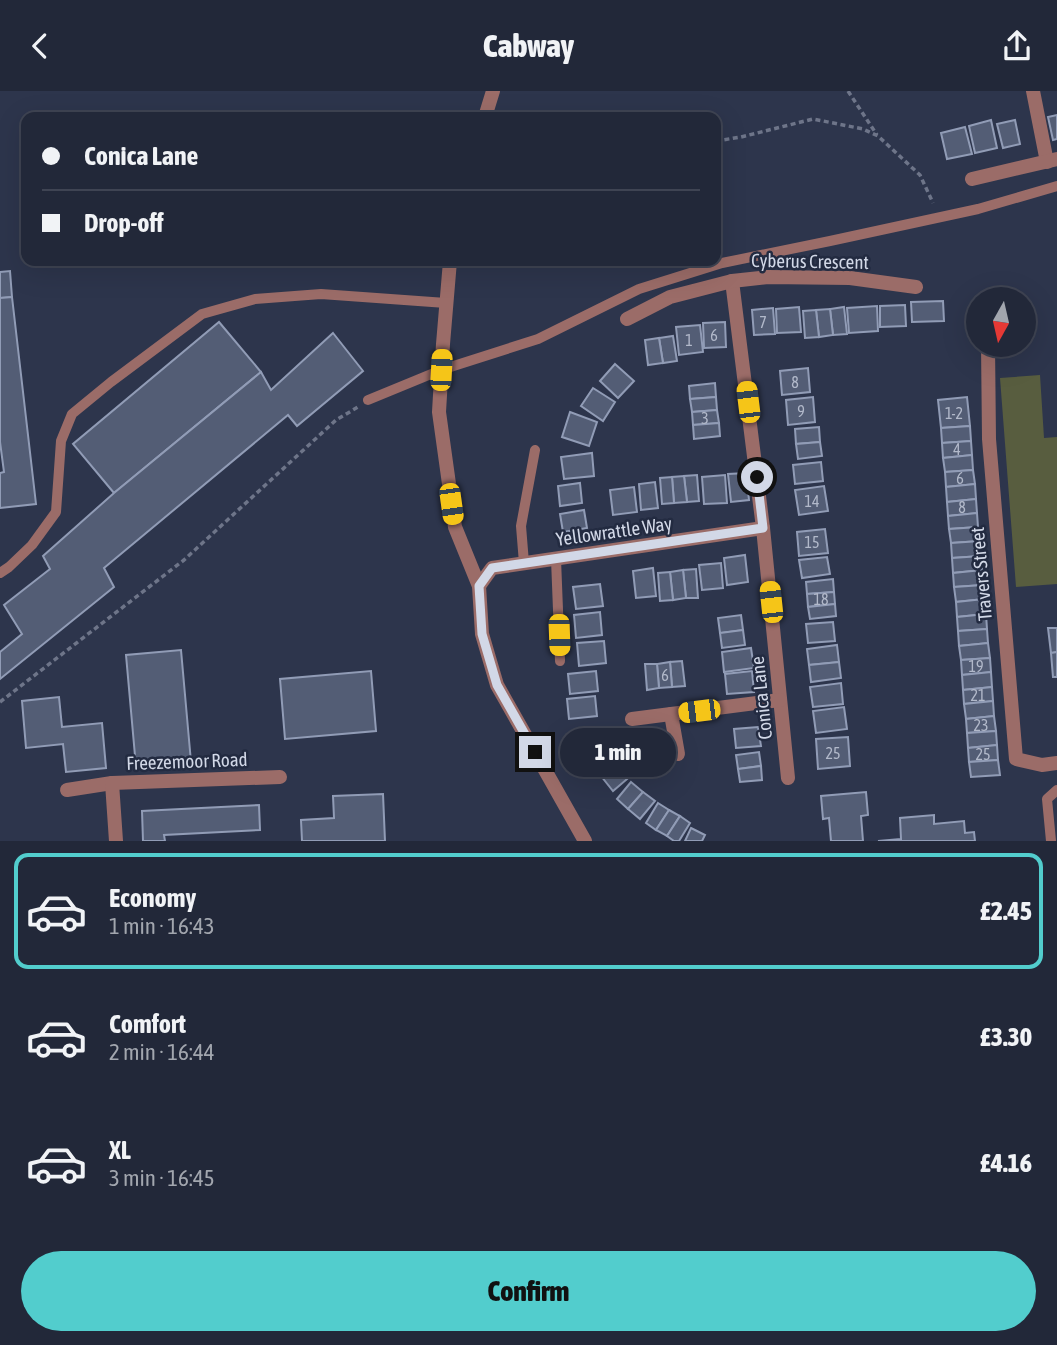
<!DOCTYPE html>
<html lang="en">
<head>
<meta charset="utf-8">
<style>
	:root { --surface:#222839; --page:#2a3041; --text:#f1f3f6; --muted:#a2a6ae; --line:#3f4453; --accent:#52cdcd }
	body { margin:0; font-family:"Asap Condensed",sans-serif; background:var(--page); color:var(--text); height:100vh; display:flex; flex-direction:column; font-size:26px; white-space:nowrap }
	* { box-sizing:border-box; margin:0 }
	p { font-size:23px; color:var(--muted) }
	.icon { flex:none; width:38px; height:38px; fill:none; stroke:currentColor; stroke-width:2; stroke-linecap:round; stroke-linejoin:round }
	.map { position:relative; height:750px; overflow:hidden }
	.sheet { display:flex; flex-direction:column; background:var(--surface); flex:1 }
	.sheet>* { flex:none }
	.top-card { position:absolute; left:21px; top:21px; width:700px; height:154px; border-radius:14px; box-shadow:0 7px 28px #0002,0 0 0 2px var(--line); display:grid; align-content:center; height:154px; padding:0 21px; background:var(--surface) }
	.needle { width:46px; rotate:188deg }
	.tools { position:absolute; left:966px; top:196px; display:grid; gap:14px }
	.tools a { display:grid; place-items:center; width:70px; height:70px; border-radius:50%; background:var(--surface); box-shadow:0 7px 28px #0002,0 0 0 2px var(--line); font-size:35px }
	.end { position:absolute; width:32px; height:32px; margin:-16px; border:9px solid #d2d8e7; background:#111; box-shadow:0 0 0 4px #111 }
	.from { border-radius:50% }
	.bubble { position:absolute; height:49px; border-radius:24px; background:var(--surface); box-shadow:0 7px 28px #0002,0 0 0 2px var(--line); font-size:23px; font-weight:800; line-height:49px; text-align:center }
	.car { position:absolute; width:21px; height:42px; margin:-21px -10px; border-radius:9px; box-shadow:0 0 5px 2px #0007; background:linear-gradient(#f5c518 24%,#345 0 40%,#f5c518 0 76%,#345 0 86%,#f5c518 0) }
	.top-card b { display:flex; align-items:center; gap:24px; height:66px; font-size:26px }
	.top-card b+b { border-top:2px solid var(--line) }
	.top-card i { width:18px; height:18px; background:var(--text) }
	ul { padding:12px 0 0; list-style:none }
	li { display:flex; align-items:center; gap:21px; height:116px; margin:0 14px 10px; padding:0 7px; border:4px solid transparent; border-radius:14px }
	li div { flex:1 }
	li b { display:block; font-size:26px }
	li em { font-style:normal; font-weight:800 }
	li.active { border-color:var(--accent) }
	li>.icon { width:63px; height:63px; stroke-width:1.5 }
	.action { display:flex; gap:14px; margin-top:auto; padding:14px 21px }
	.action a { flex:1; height:80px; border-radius:42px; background:var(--accent); color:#111; font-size:28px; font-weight:800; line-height:80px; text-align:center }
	header { display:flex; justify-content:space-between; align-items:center; height:91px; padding:0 21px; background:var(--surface); font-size:32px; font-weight:800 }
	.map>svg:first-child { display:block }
</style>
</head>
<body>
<header><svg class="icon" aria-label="back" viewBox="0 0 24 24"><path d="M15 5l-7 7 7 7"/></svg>Cabway<svg class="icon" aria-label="share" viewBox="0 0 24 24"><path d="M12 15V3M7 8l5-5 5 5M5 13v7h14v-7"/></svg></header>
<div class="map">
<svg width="1057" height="750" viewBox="0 0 1057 750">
	<rect width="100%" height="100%" fill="#2d354c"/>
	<polygon fill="#585d3f" points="1040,284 1044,347 1057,346 1057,493 1016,496 1000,287"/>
	<g fill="#535d75" stroke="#919cb6" stroke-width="2">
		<polygon points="1057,24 1057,48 1053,49 1048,26"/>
		<polygon points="991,29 997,57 975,62 969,35"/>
		<polygon points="1015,29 1020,53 1003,57 997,33"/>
		<polygon points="965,36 972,63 947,68 941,42"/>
		<polygon points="10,180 12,206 0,207 0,181"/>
		<polygon points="12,206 36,413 0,417 0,382 4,381 0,351 0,207"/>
		<polygon points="943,210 944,230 912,231 911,211"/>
		<polygon points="905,214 906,235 880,236 880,215"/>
		<polygon points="877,215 878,240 849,242 847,217"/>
		<polygon points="799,216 801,241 777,242 776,218"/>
		<polygon points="844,216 847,243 833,244 830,218"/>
		<polygon points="773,217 775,243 754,244 752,219"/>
		<polygon points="830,218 833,244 819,246 816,219"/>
		<polygon points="816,219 819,246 805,247 803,220"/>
		<polygon points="219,231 261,281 114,402 73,353"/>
		<polygon points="725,231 726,256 704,257 703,232"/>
		<polygon points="700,234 703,261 679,264 676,236"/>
		<polygon points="333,242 363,280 297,335 288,324 104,477 114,496 0,588 0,561 22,543 4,514 50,478 43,465 114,402 261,281 271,299"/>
		<polygon points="673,245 677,270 663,272 659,247"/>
		<polygon points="659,247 663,272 648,274 645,249"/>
		<polygon points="615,273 634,290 618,307 600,290"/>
		<polygon points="808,277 810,301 782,304 780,280"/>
		<polygon points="715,292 716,306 690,308 689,295"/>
		<polygon points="593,297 615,311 603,330 581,315"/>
		<polygon points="716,306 717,319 692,321 690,308"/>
		<polygon points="813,306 815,331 788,334 786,309"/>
		<polygon points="967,306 970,335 941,337 938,309"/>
		<polygon points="717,319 719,332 693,334 692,321"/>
		<polygon points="570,321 597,331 589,355 562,346"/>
		<polygon points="719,332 720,345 694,348 693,334"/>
		<polygon points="970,335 971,350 942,352 941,337"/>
		<polygon points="819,336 820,351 796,353 795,338"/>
		<polygon points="971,350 972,364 943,367 942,352"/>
		<polygon points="820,351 822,365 798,368 796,353"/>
		<polygon points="592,362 594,385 564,388 561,366"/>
		<polygon points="972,364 973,379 945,381 943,367"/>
		<polygon points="821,371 823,390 795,393 793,374"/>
		<polygon points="973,379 975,393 946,396 945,381"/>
		<polygon points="746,382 749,409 731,411 728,383"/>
		<polygon points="697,384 699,410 687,411 684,385"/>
		<polygon points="725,384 727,412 704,413 702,386"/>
		<polygon points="684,385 687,411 674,412 672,386"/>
		<polygon points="672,386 674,412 662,413 660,387"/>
		<polygon points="655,391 658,417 641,419 639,393"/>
		<polygon points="580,392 582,412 560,415 558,395"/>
		<polygon points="975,393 976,408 947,411 946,396"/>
		<polygon points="824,395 828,420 799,424 795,399"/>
		<polygon points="634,396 637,421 613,424 610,399"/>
		<polygon points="976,408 977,422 948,425 947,411"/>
		<polygon points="584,419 587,437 563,441 560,423"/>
		<polygon points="977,422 978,436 949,438 948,425"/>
		<polygon points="978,436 980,450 951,452 949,438"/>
		<polygon points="825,438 828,462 799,465 797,441"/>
		<polygon points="980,450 981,465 952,467 951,452"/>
		<polygon points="745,464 748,491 727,494 724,467"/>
		<polygon points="981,465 982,479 953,482 952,467"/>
		<polygon points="827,466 830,483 802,487 799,469"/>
		<polygon points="721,472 723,497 702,499 699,474"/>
		<polygon points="653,477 656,505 636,507 633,480"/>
		<polygon points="696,478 698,507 686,507 683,479"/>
		<polygon points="683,479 686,507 673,509 670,481"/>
		<polygon points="982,479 983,494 954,496 953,482"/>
		<polygon points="670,481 673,509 660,510 658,482"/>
		<polygon points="833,488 834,501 807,503 806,491"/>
		<polygon points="600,493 603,515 576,518 573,496"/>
		<polygon points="983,494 984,508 956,511 954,496"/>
		<polygon points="834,501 835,513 808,516 807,503"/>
		<polygon points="984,508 986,523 957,526 956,511"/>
		<polygon points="835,513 836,525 810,528 808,516"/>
		<polygon points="600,521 602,544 576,547 574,524"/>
		<polygon points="986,523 987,538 958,540 957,526"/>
		<polygon points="741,524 743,539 720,542 718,527"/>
		<polygon points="833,531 835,550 808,552 806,533"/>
		<polygon points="1048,537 1057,537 1057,561 1051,562"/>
		<polygon points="987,538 988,552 959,555 958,540"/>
		<polygon points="743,539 745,554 722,557 720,542"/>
		<polygon points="604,550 606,572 579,575 577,552"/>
		<polygon points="988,552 990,567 961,569 959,555"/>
		<polygon points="837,554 839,571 809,574 807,558"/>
		<polygon points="751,557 754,577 724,581 722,561"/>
		<polygon points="181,559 191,671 136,676 126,564"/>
		<polygon points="1057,561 1057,586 1053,586 1051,562"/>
		<polygon points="990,567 991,581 962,584 961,569"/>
		<polygon points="682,570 685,595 672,596 670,571"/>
		<polygon points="670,571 672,596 659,597 657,573"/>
		<polygon points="839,571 841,587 811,591 809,574"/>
		<polygon points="645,573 657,573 659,597 647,599"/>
		<polygon points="371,580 376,640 285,648 280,588"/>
		<polygon points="596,580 598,600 570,603 568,583"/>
		<polygon points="752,580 754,601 727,603 725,583"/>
		<polygon points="991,581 992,596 963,599 962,584"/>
		<polygon points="841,592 843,613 813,616 810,596"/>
		<polygon points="992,596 993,610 964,613 963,599"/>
		<polygon points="595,605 597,625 569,628 567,608"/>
		<polygon points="59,606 62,636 102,632 106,677 66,681 63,653 26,657 22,610"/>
		<polygon points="993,610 994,625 966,628 964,613"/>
		<polygon points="844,616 847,638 816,642 813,620"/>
		<polygon points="994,625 996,640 967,642 966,628"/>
		<polygon points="758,636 761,655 736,657 734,638"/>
		<polygon points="996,640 997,654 968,657 967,642"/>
		<polygon points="610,645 621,664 597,678 586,660"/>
		<polygon points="848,646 850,675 818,678 816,648"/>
		<polygon points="997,654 998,669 969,671 968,657"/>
		<polygon points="759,661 761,675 738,678 736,664"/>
		<polygon points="621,669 633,683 613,700 601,685"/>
		<polygon points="998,669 1000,684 971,686 969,671"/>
		<polygon points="761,675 762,689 740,691 738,678"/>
		<polygon points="631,691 643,701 628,718 617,708"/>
		<polygon points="643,701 655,710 640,728 628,718"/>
		<polygon points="866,701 868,724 861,725 863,750 831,750 829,727 823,728 821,705"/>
		<polygon points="383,703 385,750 302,750 301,729 334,727 333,705"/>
		<polygon points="658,712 669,719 656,739 646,732"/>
		<polygon points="259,714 260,739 164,744 165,750 143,750 142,720"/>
		<polygon points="669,719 680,725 667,745 656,739"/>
		<polygon points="934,724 934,733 964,730 965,742 974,741 975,750 878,750 901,748 900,727"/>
		<polygon points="680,725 690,732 679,750 674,750 667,745"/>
		<polygon points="691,737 705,744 702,750 685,750"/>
	</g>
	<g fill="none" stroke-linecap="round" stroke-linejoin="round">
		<g stroke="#6e7589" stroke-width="3.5" stroke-dasharray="5 3.5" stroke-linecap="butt">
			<polyline points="848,0 877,44"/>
			<polyline points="716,50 741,46 813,28 863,38 878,45 920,84 933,112"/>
			<polyline points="0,611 184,469 336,329 358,316"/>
		</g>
		<g stroke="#9b6c68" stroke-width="10">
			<polyline points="368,309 441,279 538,248 639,198 722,172 830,150 978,118 1057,95"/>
			<polyline points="556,468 560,570"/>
			<polyline points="524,472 521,435 535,359"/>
			<polyline points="0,482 9,476 32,454 56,421 61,350 72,323 111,291 202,223 255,208 321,203 446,212"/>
			<polyline points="1051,750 1047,708 1057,699"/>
		</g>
		<g stroke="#9b6c68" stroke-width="14">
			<polyline points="1033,0 1047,71"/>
			<polyline points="485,26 493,0"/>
			<polyline points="972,88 1057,68"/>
			<polyline points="450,170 443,253 439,321 455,436 479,495 482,543 497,594 585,750"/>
			<polyline points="732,190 763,437 788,687"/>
			<polyline points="627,228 670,206 732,190 768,186 850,187 916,196"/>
			<polyline points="988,254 989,348 1016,668 1042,674 1057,672"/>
			<polyline points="479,495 492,477 763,437"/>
			<polyline points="671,623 678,663"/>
			<polyline points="632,628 780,609"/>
			<polyline points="67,699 112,692"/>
			<polyline points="116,750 112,692 280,686"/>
		</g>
	</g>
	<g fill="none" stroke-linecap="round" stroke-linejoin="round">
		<polyline stroke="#d2d8e7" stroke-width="9" points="535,661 497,594 482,543 479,495 492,477 763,437 757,386"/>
	</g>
	<g text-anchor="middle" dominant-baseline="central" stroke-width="5" stroke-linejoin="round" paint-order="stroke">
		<g font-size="16" fill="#b2b9ca">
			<text x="763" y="231">7</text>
			<text x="714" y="244">6</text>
			<text x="689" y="249">1</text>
			<text x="795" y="291">8</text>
			<text x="801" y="320">9</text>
			<text x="954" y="322">1-2</text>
			<text x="705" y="327">3</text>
			<text x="957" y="358">4</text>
			<text x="960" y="387">6</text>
			<text x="812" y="410">14</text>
			<text x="962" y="416">8</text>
			<text x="812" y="451">15</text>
			<text x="821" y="508">18</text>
			<text x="976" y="575">19</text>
			<text x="665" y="584">6</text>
			<text x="978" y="604">21</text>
			<text x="981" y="634">23</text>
			<text x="833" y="662">25</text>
			<text x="983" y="663">25</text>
		</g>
		<g font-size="19" fill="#d2d8e7" stroke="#232b41">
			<text transform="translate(810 170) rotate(1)">Cyberus Crescent</text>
			<text transform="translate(614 440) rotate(-8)">Yellowrattle Way</text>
			<text transform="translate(981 483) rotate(-95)">Travers Street</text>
			<text transform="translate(761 607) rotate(-96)">Conica Lane</text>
			<text transform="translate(187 670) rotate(-2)">Freezemoor Road</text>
		</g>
	</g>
</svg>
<div class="tools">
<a><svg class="needle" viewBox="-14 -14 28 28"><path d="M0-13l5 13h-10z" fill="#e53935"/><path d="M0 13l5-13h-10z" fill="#a2a6ae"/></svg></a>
</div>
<i class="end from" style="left:757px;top:386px"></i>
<i class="end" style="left:535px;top:661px"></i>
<div class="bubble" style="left:560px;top:637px;width:116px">1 min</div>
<i class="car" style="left:441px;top:279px;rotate:3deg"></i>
<i class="car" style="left:748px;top:311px;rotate:353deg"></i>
<i class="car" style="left:451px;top:413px;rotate:172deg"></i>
<i class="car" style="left:771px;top:511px;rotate:354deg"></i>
<i class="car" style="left:559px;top:544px;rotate:178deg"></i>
<i class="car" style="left:699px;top:620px;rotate:263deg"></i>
<div class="top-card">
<b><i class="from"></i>Conica Lane</b>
<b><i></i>Drop-off</b>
</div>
</div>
<section class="sheet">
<ul>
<li class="active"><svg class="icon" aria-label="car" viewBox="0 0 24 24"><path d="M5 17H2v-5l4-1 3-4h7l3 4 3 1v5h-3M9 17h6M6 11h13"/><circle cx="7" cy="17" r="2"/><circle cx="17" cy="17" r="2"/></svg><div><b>Economy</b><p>1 min · 16:43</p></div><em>£2.45</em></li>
<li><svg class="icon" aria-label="car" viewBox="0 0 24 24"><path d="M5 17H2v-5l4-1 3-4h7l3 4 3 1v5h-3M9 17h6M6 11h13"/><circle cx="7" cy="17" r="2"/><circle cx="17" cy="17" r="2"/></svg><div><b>Comfort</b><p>2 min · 16:44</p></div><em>£3.30</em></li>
<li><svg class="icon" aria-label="car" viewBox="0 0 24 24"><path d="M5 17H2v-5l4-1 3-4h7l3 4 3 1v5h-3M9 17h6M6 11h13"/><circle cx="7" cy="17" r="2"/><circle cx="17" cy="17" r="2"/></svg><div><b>XL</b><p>3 min · 16:45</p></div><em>£4.16</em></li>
</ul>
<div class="action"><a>Confirm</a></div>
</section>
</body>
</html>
